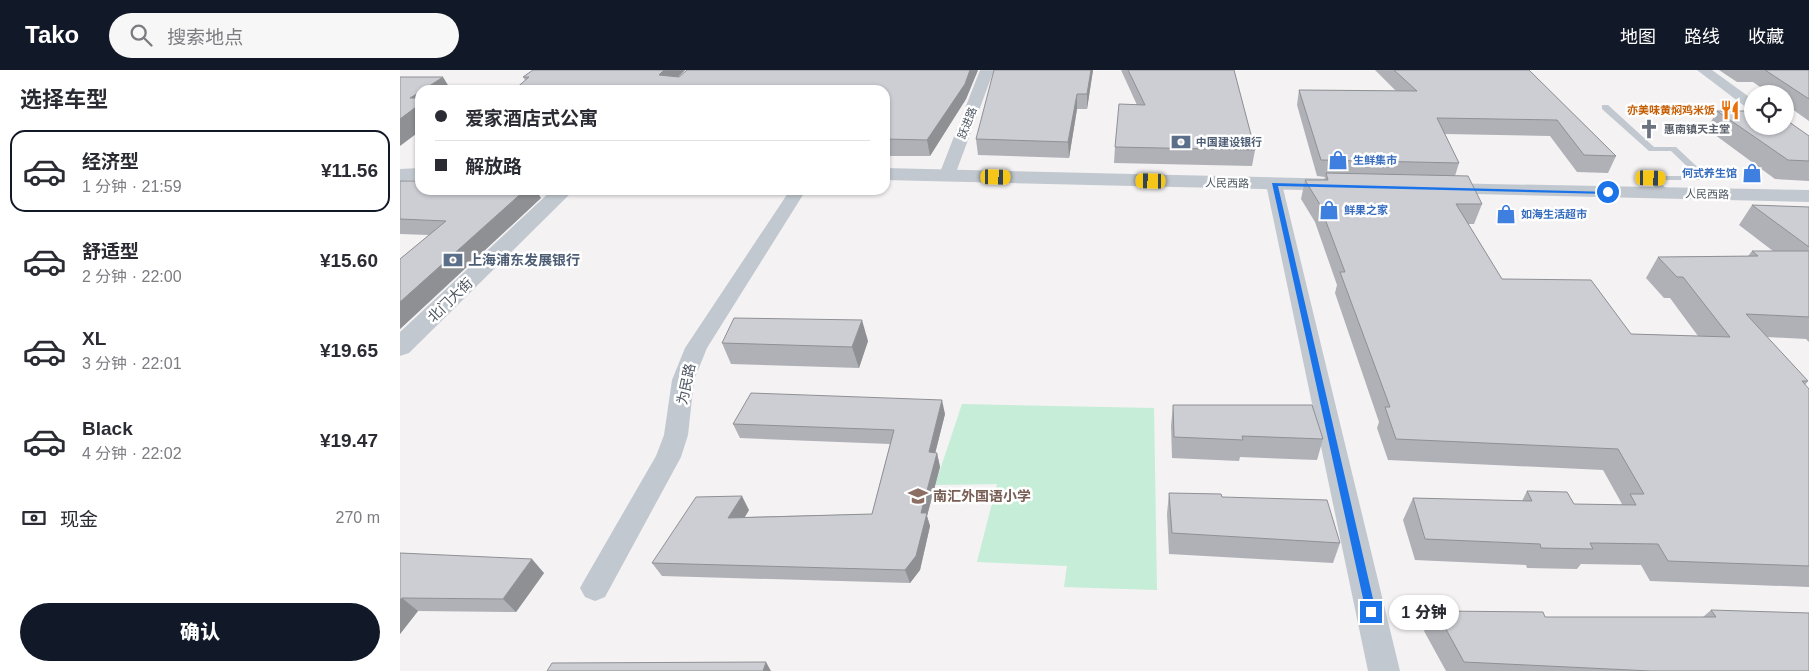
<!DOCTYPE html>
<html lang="zh">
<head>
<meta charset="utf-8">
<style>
	:root { --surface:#fff; --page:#f7f7f7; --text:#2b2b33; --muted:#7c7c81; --line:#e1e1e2; --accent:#111827 }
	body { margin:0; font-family:Helvetica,"Noto Sans SC",sans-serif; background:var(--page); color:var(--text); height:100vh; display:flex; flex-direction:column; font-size:19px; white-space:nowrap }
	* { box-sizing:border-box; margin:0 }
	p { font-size:16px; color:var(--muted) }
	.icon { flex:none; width:28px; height:28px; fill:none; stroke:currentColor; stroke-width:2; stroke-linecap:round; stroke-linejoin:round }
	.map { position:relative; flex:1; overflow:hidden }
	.side { display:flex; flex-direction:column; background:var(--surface); width:400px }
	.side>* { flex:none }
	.hud { position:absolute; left:15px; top:15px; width:475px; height:110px; border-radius:15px; box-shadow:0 1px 4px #0004; display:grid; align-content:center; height:110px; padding:0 20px; background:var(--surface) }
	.buttons { position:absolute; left:1344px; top:15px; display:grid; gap:10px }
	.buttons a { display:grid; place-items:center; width:50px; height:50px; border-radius:50%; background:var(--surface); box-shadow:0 1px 4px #0004; font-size:25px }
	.end { position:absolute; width:22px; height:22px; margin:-11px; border:6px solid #1a73e8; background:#fff; box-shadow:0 0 0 2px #fff }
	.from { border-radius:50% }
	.bubble { position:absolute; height:35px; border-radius:18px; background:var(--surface); box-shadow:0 1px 4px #0004; font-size:16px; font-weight:800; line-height:35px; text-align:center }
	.car { position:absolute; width:15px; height:30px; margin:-15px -8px; border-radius:6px; box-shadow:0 0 4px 1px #0007; background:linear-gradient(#f5c518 24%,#345 0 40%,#f5c518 0 76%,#345 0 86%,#f5c518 0) }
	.hud b { display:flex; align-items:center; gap:18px; height:48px; font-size:19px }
	.hud b+b { border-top:1px solid var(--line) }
	.hud i { width:12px; height:12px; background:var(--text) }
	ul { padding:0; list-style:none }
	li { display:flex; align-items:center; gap:15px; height:82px; margin:0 10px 8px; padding:0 10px; border:2px solid transparent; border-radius:15px }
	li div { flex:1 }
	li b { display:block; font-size:19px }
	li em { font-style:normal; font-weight:800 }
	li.selected { border-color:var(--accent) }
	li>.icon { width:45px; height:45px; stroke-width:1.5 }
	h2 { padding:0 20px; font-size:22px; line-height:60px }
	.pay { display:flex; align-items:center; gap:12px; height:55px; padding:0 20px; font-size:19px }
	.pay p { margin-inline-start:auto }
	.action { display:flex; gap:10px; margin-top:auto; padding:10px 20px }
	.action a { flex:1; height:58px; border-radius:30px; background:var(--accent); color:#fff; font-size:20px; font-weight:800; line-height:58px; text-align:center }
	header { display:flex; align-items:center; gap:30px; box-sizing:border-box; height:70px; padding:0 25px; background:var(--accent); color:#fff }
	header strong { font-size:24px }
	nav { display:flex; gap:28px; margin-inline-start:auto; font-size:18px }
	.search { width:350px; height:45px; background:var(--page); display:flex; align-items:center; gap:12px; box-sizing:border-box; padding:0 18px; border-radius:28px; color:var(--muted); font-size:19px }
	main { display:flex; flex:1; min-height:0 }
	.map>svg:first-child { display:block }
</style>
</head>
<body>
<header>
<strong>Tako</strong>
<div class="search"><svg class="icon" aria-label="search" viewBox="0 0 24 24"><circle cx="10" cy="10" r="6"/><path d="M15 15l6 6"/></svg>搜索地点</div>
<nav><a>地图</a><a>路线</a><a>收藏</a></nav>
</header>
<main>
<section class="side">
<h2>选择车型</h2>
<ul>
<li class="selected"><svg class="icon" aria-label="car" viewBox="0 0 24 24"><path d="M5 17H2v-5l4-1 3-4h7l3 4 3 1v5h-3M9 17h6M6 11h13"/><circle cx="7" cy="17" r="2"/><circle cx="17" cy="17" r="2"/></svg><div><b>经济型</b><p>1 分钟 · 21:59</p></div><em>¥11.56</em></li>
<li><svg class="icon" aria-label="car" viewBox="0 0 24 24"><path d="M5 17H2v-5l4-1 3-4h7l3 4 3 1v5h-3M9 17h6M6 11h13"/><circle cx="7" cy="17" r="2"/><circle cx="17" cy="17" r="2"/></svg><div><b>舒适型</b><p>2 分钟 · 22:00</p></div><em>¥15.60</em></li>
<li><svg class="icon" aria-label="car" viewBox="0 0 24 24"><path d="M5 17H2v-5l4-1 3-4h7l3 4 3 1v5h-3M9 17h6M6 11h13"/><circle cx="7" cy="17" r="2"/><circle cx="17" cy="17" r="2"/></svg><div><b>XL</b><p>3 分钟 · 22:01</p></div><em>¥19.65</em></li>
<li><svg class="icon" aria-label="car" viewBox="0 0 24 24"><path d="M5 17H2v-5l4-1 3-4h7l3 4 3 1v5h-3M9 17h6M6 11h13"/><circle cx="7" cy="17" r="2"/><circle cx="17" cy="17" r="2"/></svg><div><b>Black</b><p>4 分钟 · 22:02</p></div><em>¥19.47</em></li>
</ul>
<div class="pay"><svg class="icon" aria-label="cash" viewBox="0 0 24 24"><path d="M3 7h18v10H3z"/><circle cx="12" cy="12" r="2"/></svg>现金<p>270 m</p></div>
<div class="action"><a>确认</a></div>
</section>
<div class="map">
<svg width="1409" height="601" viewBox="0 0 1409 601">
	<rect width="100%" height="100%" fill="#f4f2f2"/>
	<polygon fill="#c5edd7" points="562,334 754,338 757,520 664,517 667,496 577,492 597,414 535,415"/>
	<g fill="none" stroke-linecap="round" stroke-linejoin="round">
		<polygon fill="#c1c8cf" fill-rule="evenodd" points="1202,35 1208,35 1254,77 1276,77 1307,106 1307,110 1258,110 1270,123 1269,125 1263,125 1248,110 1248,106 1297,106 1271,81 1249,81 1202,39"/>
		<g fill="#c1c8cf" fill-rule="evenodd">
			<polygon points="580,0 594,0 555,105 547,110 541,108 539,105"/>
			<polygon points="1297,0 1312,0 1352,29 1352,39 1347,38"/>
			<polygon points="874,109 880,110 882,114 1000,601 968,601 866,114 868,110"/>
			<polygon points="390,120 406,120 307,278 294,310 288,365 281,387 205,527 195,531 185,527 180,518 185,509 256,386 264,365 272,310 285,278"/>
		</g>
		<g fill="#c1c8cf" fill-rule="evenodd">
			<polygon points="20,98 20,110 0,111 0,99"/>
			<polygon points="485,98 943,109 950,111 953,115 950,119 943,121 485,110"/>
			<polygon points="1038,113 1409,120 1409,132 1031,123 1028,119 1031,115"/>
			<polygon points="152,120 174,120 9,283 0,286 0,262"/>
		</g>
	</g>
	<g fill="#afb1b6">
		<polygon points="133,0 285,0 278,7 279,7 287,0 578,0 566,29 530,86 485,86 485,20 125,10 123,7"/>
		<polygon points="693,0 687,39 677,39 669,88 578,85 576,69"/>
		<polygon points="721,0 834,0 855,80 852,96 714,93 715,77 737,35"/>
		<polygon points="975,0 1129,0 1216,86 1208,103 1177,102 1150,66 1045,64 1059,93 1055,106 1082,134 1074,154 1068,154 1102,209 1231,264 1298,266 1270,228 1264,228 1246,208 1258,187 1348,186 1352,181 1373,181 1339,155 1352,135 1409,137 1409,272 1406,269 1367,267 1408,311 1405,315 1409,320 1409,517 1250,511 1241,495 1181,494 1177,499 1127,498 1126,495 1015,490 1003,450 1013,428 1122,431 1127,421 1174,434 1221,435 1222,434 1203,400 988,390 977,358 979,352 935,223 937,215 915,152 901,129 905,110 924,110 925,107 917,106 897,35 899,20 996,21"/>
		<polygon points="1319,0 1409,0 1409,51 1385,34 1385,24 1370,24 1353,12 1337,12"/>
		<polygon points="1317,41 1409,66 1409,111 1375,109 1307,59"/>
		<polygon points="0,111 141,128 0,259 0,189 29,165 0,164"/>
		<polygon points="468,271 459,298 331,294 322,273"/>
		<polygon points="773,335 923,369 917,390 840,387 839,391 772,388 771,356"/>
		<polygon points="545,344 535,383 537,383 540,397 527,446 530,456 520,500 510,513 262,506 252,493 349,440 345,447 472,444 490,374 340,368 333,354"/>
		<polygon points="769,423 822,427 940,473 933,493 769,484 767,444"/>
		<polygon points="0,483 144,503 116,542 18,541 0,564"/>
		<polygon points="1311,540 1409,601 1046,601 1024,561 1036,541 1145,547 1303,547"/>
	</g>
	<g fill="#8f9094">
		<polygon points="264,0 285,0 265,20 259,5"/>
		<polygon points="570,0 578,0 566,29 530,86 527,70"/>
		<polygon points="691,0 693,0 687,39 687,24"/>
		<polygon points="43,7 51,20 23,20"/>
		<polygon points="20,22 20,61 0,76 0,49 10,28"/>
		<polygon points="677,24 677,39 669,88 668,72"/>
		<polygon points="125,120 136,120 141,128 0,259 0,232"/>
		<polygon points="462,250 468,271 459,298 452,277"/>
		<polygon points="542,330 545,344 532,396 529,382"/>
		<polygon points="537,383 540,397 527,446 530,456 520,500 510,513 505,500"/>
		<polygon points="342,426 349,440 336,461 328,448"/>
		<polygon points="132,489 144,503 116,542 103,529"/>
		<polygon points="2,528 18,541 0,564 0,530"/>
		<polygon points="366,592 371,601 363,601"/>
	</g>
	<g fill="#ccced4" stroke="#8f9094">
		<polygon points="133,0 264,0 259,5 279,7 287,0 570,0 565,14 527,70 485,69 485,20 114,20 129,7 123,7"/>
		<polygon points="594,0 691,0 687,24 677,24 668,72 576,69"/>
		<polygon points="728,0 834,0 855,80 715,77 719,34 745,35"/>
		<polygon points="994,0 1129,0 1216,86 1184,85 1157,50 1037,48 1059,93 921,90 899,20 1017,21"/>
		<polygon points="1365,0 1409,0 1409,29"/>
		<polygon points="0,7 43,7 23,20 20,20 20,22 10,28 20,28 20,34 0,49"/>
		<polygon points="1317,41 1352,41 1352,56 1385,56 1385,49 1409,66 1409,91 1388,90"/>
		<polygon points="926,103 1068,106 1082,134 1056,134 1102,209 1191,210 1231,264 1330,267 1283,207 1277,207 1258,187 1358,186 1352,181 1409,181 1409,247 1346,244 1408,311 1402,311 1409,319 1409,496 1268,491 1258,474 1190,473 1193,479 1141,478 1140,474 1025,469 1013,428 1132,431 1127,421 1167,422 1174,434 1236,435 1230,424 1244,424 1218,379 996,369 985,337 990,337 940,202 945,202 919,133 905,110 928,110"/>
		<polygon points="0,111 20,111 20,120 125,120 0,232 0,189 46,151 0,149"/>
		<polygon points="1352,135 1409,137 1409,177"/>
		<polygon points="334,248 462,250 452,277 322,273"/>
		<polygon points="351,323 542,330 529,382 537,383 521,443 527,443 516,486 505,500 252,493 296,427 342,426 328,448 472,444 494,360 333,354"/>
		<polygon points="773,335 912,335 923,369 842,366 843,370 774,367"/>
		<polygon points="769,423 821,424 822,427 927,430 940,473 772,463"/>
		<polygon points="0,483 132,489 103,529 2,528 0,530"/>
		<polygon points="1311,540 1409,543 1409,601 1251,601 1064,592 1036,541 1143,542 1145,547 1316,547"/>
		<polygon points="366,592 363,601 147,601 152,593"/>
	</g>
	<polygon fill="#1a73e8" points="872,113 1212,122 1208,124 878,116 976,542 971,547 966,542"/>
	<defs>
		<symbol id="restaurant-bare" viewBox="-9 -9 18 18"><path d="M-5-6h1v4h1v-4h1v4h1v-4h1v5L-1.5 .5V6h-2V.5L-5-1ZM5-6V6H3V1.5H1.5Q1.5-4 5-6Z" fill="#e8710a" stroke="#fff" stroke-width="2.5" paint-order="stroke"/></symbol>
		<symbol id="church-bare" viewBox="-9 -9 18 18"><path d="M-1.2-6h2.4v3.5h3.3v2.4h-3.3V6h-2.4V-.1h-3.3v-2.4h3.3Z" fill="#6b7280" stroke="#fff" stroke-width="2.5" paint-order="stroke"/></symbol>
		<symbol id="bank-bare" viewBox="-9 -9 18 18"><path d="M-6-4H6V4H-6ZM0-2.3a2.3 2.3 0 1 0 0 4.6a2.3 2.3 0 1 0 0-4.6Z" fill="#5c6f8a" stroke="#fff" stroke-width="2.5" paint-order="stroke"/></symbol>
		<symbol id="shop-bare" viewBox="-9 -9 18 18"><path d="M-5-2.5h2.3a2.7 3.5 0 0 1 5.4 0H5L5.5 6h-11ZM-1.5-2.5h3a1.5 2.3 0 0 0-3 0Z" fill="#3f7fe0" stroke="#fff" stroke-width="2.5" paint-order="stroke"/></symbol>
		<symbol id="school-bare" viewBox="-9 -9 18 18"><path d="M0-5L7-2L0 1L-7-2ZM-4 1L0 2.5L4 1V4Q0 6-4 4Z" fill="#8d6e63" stroke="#fff" stroke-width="2.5" paint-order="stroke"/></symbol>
	</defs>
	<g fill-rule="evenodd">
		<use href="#restaurant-bare" x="1316" y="26" width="28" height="28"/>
		<use href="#church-bare" x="1235" y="45" width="28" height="28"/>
		<use href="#bank-bare" x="767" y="58" width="28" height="28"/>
		<use href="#shop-bare" x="924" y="76" width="28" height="28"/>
		<use href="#shop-bare" x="1338" y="89" width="28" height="28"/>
		<use href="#shop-bare" x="915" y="126" width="28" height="28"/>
		<use href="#shop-bare" x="1092" y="130" width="28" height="28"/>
		<use href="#bank-bare" x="39" y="176" width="28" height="28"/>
		<use href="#school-bare" x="504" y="412" width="28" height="28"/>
	</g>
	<g text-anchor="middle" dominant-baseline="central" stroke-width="5" stroke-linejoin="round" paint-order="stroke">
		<g font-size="11" font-weight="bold" fill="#c56008" stroke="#fff" text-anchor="end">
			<text x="1315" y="40">亦美味黄焖鸡米饭</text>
		</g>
		<g font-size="11" fill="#4b545e" stroke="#fff">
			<text transform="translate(567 53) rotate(-69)">跃进路</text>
			<text transform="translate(827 113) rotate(1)">人民西路</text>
			<text transform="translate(1307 124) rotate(1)">人民西路</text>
		</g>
		<g font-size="11" font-weight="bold" fill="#5b616d" stroke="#fff" text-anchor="start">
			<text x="1264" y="59">惠南镇天主堂</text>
		</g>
		<g font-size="11" font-weight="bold" fill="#4e5e75" stroke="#fff" text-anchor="start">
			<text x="796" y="72">中国建设银行</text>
		</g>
		<g font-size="11" font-weight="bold" fill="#366cbe" stroke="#fff" text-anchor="start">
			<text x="953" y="90">生鲜集市</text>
			<text x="1337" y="103" text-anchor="end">何式养生馆</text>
			<text x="944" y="140">鲜果之家</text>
			<text x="1121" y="144">如海生活超市</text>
		</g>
		<g font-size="14" font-weight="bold" fill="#4e5e75" stroke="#fff" text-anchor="start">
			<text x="68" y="190">上海浦东发展银行</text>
		</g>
		<g font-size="14" fill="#4b545e" stroke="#fff">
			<text transform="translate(50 230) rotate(-44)">北门大街</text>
			<text transform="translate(286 314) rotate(-78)">为民路</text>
		</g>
		<g font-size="14" font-weight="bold" fill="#785e54" stroke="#fff" text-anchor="start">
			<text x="533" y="426">南汇外国语小学</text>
		</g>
	</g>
</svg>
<div class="buttons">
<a><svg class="icon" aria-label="locate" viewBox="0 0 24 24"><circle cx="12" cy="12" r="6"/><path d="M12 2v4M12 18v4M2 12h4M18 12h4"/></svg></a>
</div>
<i class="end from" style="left:1208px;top:122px"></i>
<i class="end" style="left:971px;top:542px"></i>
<div class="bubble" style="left:989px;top:525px;width:70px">1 分钟</div>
<i class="car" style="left:596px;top:107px;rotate:91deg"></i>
<i class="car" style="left:1251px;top:108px;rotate:91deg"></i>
<i class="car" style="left:751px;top:111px;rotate:271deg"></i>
<div class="hud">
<b><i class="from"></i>爱家酒店式公寓</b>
<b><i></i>解放路</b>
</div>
</div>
</main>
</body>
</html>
